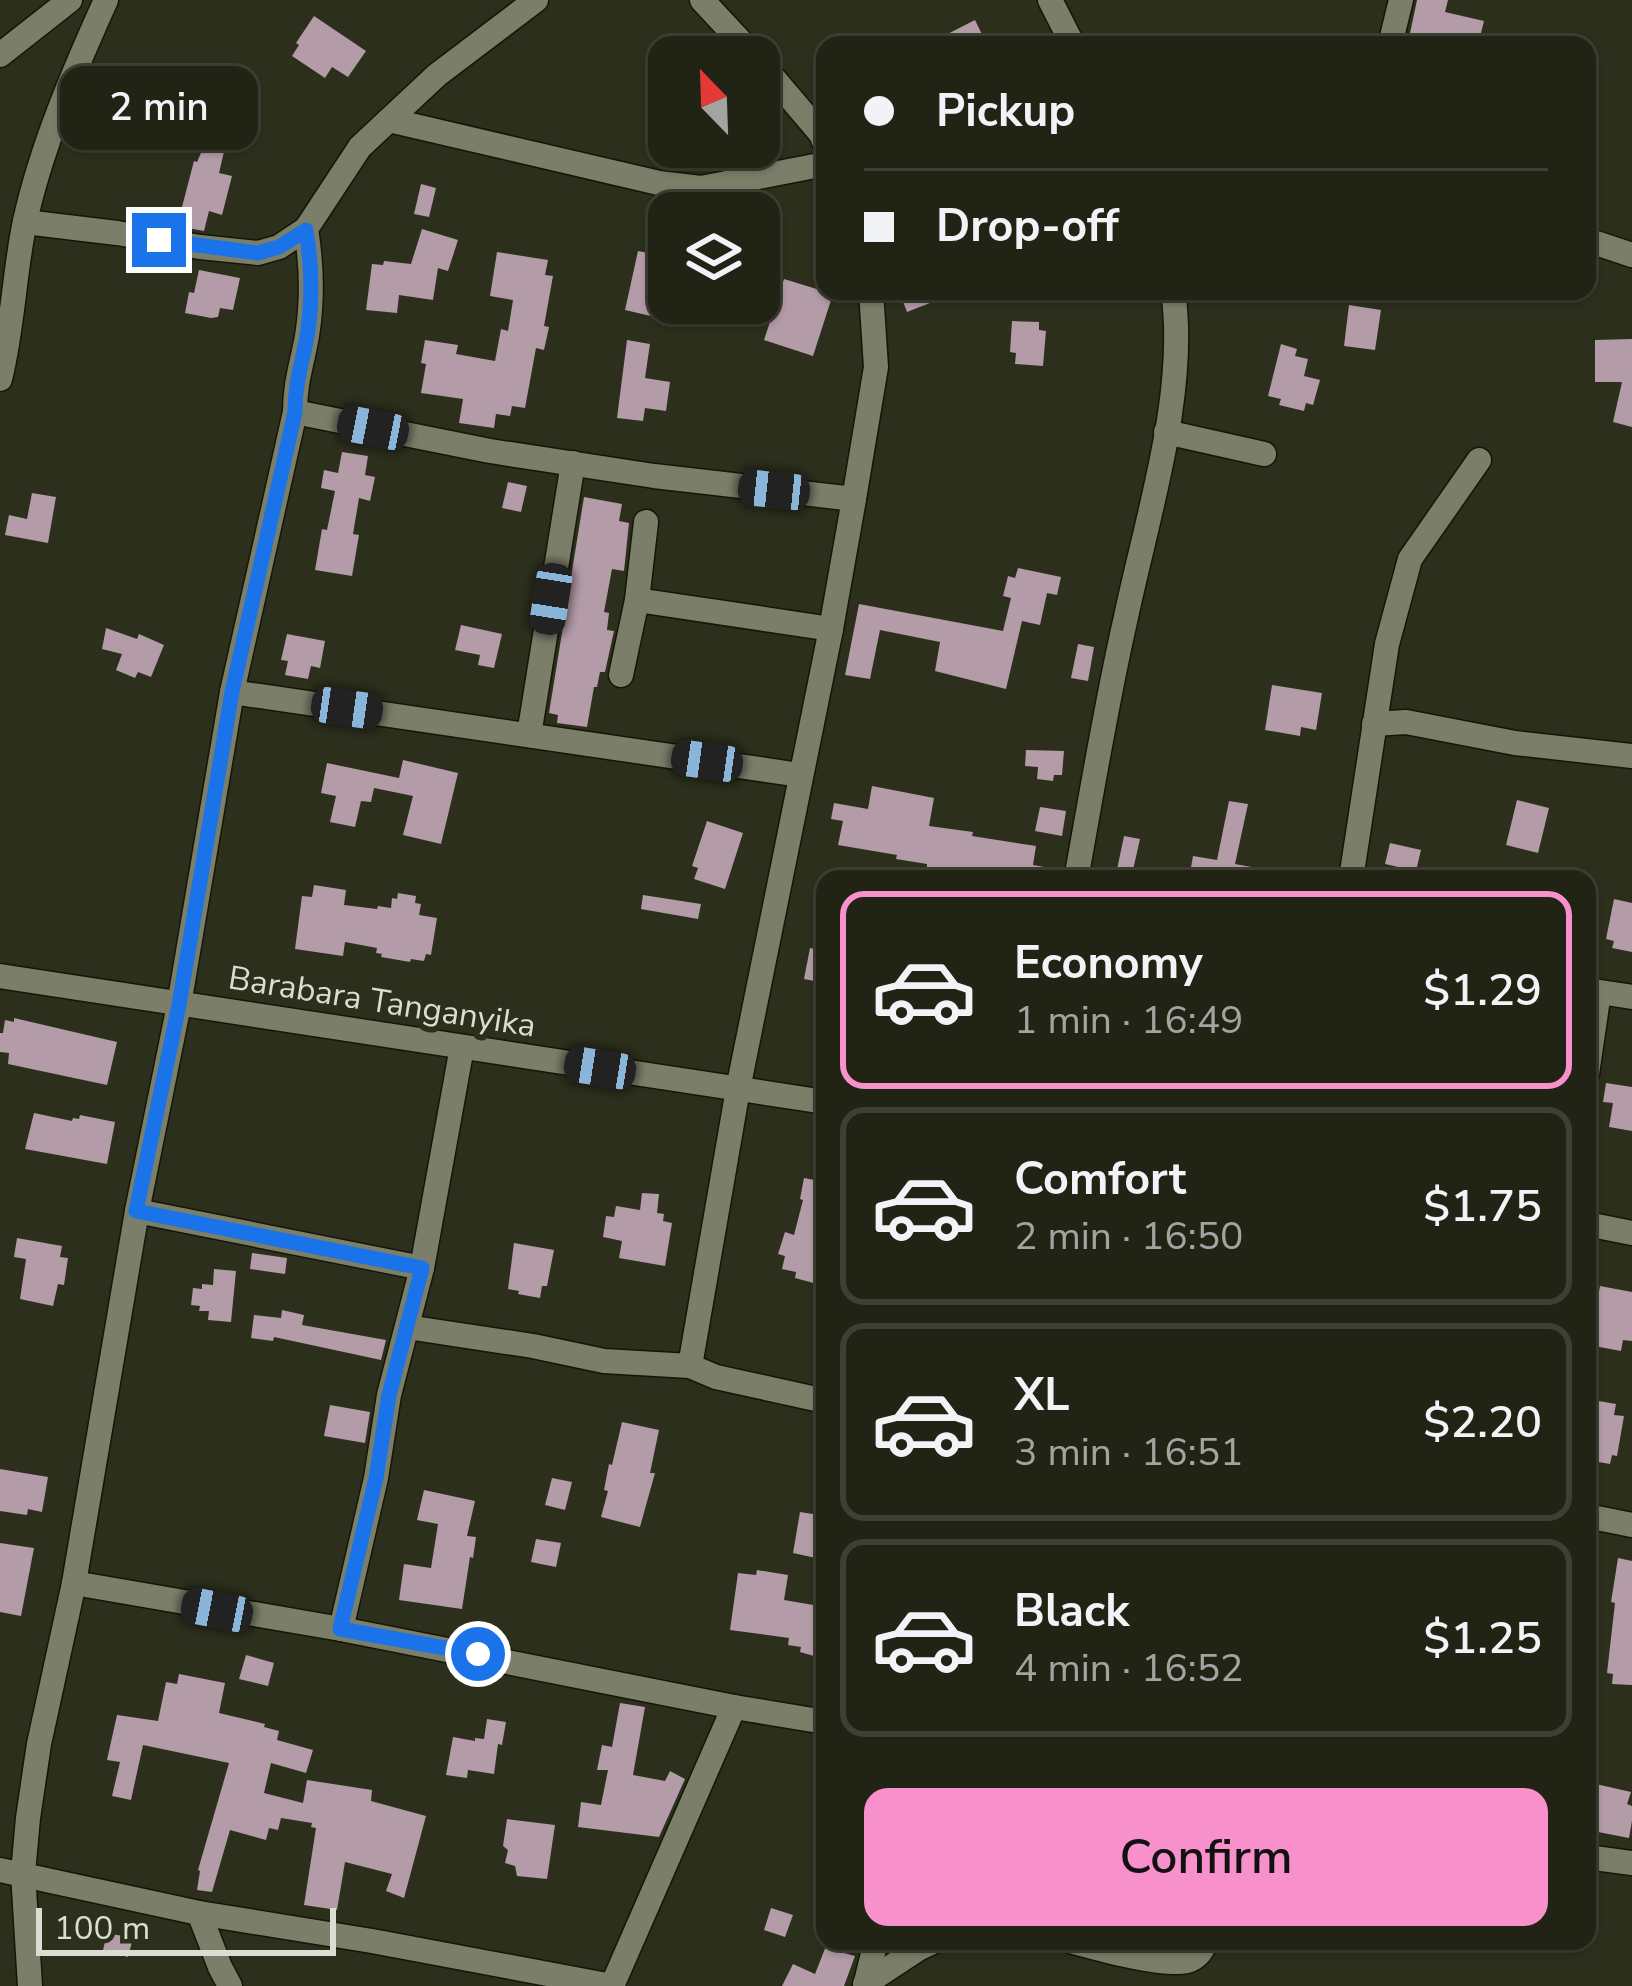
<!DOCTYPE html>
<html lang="en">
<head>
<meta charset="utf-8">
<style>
	:root { --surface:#212315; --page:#2d2f22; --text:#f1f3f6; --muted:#a2a4a0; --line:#3e4034; --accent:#f890cb }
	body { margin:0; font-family:"Nunito Sans",sans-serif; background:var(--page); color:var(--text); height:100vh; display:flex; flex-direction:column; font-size:45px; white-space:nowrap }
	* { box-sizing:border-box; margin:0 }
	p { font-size:39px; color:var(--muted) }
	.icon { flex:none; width:66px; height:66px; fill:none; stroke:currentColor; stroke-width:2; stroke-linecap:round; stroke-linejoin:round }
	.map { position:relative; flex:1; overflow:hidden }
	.details { position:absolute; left:816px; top:870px; width:780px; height:1080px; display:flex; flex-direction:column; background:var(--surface); border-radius:24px; box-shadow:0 3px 9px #0004,0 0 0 3px var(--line) }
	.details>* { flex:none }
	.hud { position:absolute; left:816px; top:36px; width:780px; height:264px; border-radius:24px; box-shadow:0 3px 9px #0004,0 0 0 3px var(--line); display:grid; align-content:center; height:264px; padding:0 48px; background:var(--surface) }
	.needle { width:78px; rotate:337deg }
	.controls { position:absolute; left:648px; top:36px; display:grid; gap:24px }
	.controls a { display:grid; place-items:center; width:132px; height:132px; border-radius:24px; background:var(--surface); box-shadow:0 3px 9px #0004,0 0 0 3px var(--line); font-size:60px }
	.scale { position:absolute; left:36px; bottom:30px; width:300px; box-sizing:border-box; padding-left:12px; border:6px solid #daddd1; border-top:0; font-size:33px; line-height:42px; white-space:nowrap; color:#daddd1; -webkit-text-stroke:9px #2c2f1c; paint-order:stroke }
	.end { position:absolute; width:54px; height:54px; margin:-27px; border:15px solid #1a73e8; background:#fff; box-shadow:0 0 0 6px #fff }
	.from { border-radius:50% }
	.bubble { position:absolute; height:84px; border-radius:24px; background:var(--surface); box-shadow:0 3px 9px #0004,0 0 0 3px var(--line); font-size:39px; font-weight:600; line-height:84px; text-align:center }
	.car { position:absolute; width:36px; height:72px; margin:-36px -18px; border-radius:15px; box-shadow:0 0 9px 3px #0007; background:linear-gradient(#222 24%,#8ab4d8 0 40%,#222 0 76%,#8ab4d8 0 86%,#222 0) }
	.hud b { display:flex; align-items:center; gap:42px; height:114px; font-size:45px }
	.hud b+b { border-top:3px solid var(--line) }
	.hud i { width:30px; height:30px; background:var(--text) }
	ul { padding:21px 0 0; list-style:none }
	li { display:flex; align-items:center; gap:36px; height:198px; margin:0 24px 18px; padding:0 24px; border:6px solid var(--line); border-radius:24px }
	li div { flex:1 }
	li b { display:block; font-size:45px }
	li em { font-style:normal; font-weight:600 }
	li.on { border-color:var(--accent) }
	li>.icon { width:108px; height:108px; stroke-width:1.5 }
	.action { display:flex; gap:24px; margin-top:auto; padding:24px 48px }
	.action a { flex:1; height:138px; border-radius:24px; background:var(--accent); color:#111; font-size:48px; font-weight:600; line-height:138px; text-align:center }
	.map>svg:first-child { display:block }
</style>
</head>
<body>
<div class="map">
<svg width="1632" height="1986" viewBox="0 0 1632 1986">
	<rect width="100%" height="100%" fill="#2c2f1c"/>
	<g fill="#b39ba7">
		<polygon points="1417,0 1448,0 1445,12 1484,21 1478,45 1441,45 1409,38"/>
		<polygon points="314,16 366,51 348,77 332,67 325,78 292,56 299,45 296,43"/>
		<polygon points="975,20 987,45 926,45"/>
		<polygon points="217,116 239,126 232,141 227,139 219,173 232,176 222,215 209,211 204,231 177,226 194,161 197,162"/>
		<polygon points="421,184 436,188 429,217 414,214"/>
		<polygon points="422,229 458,240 448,271 438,268 433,300 399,295 397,313 366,310 372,264 383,265 384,261 411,264"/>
		<polygon points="638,251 669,257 669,303 690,303 685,324 625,310"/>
		<polygon points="497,252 548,260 545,275 553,276 544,326 549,327 544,350 536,348 525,408 512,406 510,416 496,414 494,428 459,423 463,399 421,393 426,364 421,363 425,340 458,345 456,354 495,361 501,329 508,331 513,300 490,296"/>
		<polygon points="199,270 240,278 233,310 220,308 218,317 211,318 185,313 189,292 194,293"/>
		<polygon points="784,279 833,294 813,356 764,340"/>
		<polygon points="899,291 957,291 958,292 907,312"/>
		<polygon points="1349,305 1381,310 1375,350 1344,346"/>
		<polygon points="1012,321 1039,322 1039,330 1046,331 1043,366 1015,364 1016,353 1010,352"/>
		<polygon points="1632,339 1632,427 1613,422 1622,382 1595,382 1595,340"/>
		<polygon points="627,340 650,344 645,378 670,382 666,411 645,408 643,421 617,418"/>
		<polygon points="1281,344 1297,349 1295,356 1308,359 1304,376 1320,380 1313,405 1306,403 1304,411 1279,405 1281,399 1268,396"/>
		<polygon points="342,452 368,456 365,475 375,477 370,501 359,498 353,534 359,535 352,576 315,570 322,529 327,530 335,491 321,488 324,470 338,473"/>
		<polygon points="508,482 527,486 521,512 502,508"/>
		<polygon points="32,493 56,497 48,543 5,535 9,515 27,519"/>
		<polygon points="584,497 622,504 619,521 629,523 624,571 612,569 604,612 609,613 607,630 614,631 605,672 600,672 597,687 594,687 587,727 557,723 558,715 549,713"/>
		<polygon points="1018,568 1061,577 1057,595 1047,593 1040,625 1022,621 1006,689 935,671 940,642 880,630 870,679 845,675 859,604 1003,631 1011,598 1003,596 1008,576 1015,578"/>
		<polygon points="461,625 502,634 494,668 478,665 480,655 455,650"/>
		<polygon points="106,628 137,639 139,634 164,645 151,677 138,672 135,678 116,670 122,654 102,649"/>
		<polygon points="287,634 325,641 320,668 311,666 308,679 285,675 288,661 281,660"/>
		<polygon points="1078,644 1094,647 1088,681 1071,678"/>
		<polygon points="1272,685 1322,693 1316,730 1301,727 1300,736 1265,730"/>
		<polygon points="1026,750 1064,751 1062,775 1054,775 1053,781 1037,779 1038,767 1025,766"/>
		<polygon points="403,760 458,773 441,844 403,835 413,796 374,788 371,802 361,801 355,827 330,822 336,796 321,793 327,763 399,778"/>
		<polygon points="872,786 934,798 929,826 973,832 972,836 1036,846 1033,865 1061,870 1060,879 978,876 927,868 927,864 896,859 897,855 838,845 843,821 831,819 834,803 868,809"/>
		<polygon points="1517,800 1549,808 1538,853 1506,845"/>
		<polygon points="1229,801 1248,804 1235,864 1274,871 1273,879 1189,879 1193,856 1217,860"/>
		<polygon points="1040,807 1066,811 1062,836 1035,831"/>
		<polygon points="707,821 743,833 725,889 694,879 698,868 692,866"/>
		<polygon points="1124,836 1140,839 1131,879 1115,879"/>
		<polygon points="1390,843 1421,850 1416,871 1385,864"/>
		<polygon points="314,885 346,890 344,905 377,909 378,906 391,908 392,898 397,899 398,893 416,896 415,903 421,904 419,915 437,918 431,955 426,954 424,961 411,959 410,962 381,957 382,954 376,953 377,948 345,942 343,956 295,949 302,896 312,897"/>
		<polygon points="643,895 701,904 698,919 641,909"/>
		<polygon points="1614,899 1632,903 1632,952 1612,948 1614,941 1606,939"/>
		<polygon points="810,948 825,951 825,983 804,979"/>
		<polygon points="14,1018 117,1042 107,1085 8,1064 9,1053 0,1052 0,1033 3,1033 5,1020 14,1022"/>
		<polygon points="1606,1083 1632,1087 1632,1131 1609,1127 1613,1103 1603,1102"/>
		<polygon points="34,1113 72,1121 73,1118 79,1119 80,1115 115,1122 107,1164 25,1149"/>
		<polygon points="804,1178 825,1182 825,1286 795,1278 796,1272 782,1269 785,1256 778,1254 785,1232 794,1235 803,1200 800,1199"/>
		<polygon points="642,1193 659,1194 657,1213 664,1214 663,1221 672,1223 665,1266 619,1258 622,1241 603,1237 606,1216 614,1217 616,1206 640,1210"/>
		<polygon points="17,1238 62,1246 60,1257 68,1258 64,1285 58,1284 53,1306 20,1299 26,1259 14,1257"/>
		<polygon points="514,1243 554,1250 547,1286 542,1286 540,1298 518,1294 519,1291 508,1289"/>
		<polygon points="252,1253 287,1258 285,1274 250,1269"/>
		<polygon points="214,1269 236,1271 231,1322 208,1320 209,1311 199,1311 200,1306 191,1305 193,1288 202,1289 202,1284 213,1285"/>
		<polygon points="1600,1286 1632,1292 1632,1341 1623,1340 1621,1351 1589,1345 1595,1315 1590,1314 1594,1296 1598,1297"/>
		<polygon points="282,1310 304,1315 302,1325 386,1340 381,1360 274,1337 273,1341 251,1338 254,1315 281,1318"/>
		<polygon points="1587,1399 1616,1404 1614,1415 1624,1416 1617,1456 1612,1455 1610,1464 1587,1460"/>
		<polygon points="330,1405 370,1412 365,1443 324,1436"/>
		<polygon points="622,1422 659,1430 650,1473 655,1473 640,1527 601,1517 608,1491 604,1490 609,1464 612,1465"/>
		<polygon points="0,1469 48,1477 42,1512 28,1509 27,1515 0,1511"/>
		<polygon points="552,1478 572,1482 565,1510 545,1505"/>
		<polygon points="424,1490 475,1501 467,1536 476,1537 473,1558 470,1557 462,1609 399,1600 404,1564 431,1568 438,1524 417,1520"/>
		<polygon points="800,1512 825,1516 825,1560 793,1553"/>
		<polygon points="536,1539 561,1543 556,1567 531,1562"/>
		<polygon points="0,1543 34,1548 21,1616 0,1612"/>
		<polygon points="1618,1558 1632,1561 1632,1685 1612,1684 1613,1674 1607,1673 1615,1603 1611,1602"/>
		<polygon points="757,1570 788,1575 784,1600 825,1607 825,1651 821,1658 800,1652 801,1647 788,1645 789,1638 730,1630 738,1573 756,1575"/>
		<polygon points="246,1655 274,1663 268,1686 239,1679"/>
		<polygon points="179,1674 225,1683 219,1713 265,1724 264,1727 279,1731 277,1740 313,1750 306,1773 271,1763 264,1793 303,1803 307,1780 372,1790 371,1801 426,1816 404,1898 386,1891 392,1874 345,1862 337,1910 304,1905 316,1828 311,1827 312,1823 281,1818 278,1830 269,1828 266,1840 230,1830 212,1892 197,1890 200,1871 198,1870 229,1763 143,1745 131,1800 112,1796 120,1762 107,1760 117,1715 158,1721 166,1682 177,1684"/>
		<polygon points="620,1703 645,1707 633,1775 665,1781 670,1771 685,1779 659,1837 578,1827 581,1802 601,1805 608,1770 597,1770 602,1745 612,1747"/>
		<polygon points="487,1719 506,1722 502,1745 498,1744 494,1774 468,1770 467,1778 446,1775 453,1737 475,1741 475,1738 484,1739"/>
		<polygon points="1587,1782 1631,1792 1627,1804 1632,1806 1632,1821 1629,1838 1593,1831 1595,1822 1587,1820"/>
		<polygon points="507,1819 555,1825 547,1879 517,1876 515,1866 505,1863 508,1850 503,1846"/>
		<polygon points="771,1908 793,1915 785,1937 764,1930"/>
		<polygon points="107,1933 133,1938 128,1957 103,1950"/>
		<polygon points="828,1941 846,1948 844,1953 855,1956 844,1986 782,1986 793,1964 815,1974"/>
	</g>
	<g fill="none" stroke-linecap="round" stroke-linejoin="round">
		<defs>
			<g id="street">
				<polyline points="702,0 755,57"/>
				<polyline points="1050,0 1073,45"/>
				<polyline points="1390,45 1401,0"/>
				<polyline points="0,55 70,0"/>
				<polyline points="759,61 821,134 825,144"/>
				<polyline points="389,120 659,183 701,188 825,164"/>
				<polyline points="25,222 117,233 200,247 258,253 279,247 306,229"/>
				<polyline points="1587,240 1632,255"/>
				<path d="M 0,379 C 13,327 14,273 25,221 C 42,145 74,71 106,0"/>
				<polyline points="295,412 490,451 654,476 854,499"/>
				<polyline points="1166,432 1264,454"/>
				<polyline points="637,600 831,629"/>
				<polyline points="621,675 637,600 646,522"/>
				<polyline points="232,692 800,775"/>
				<polyline points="1374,724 1406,722 1515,743 1632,756"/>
				<polyline points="529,735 573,463"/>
				<path d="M 1076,879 C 1092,792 1106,704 1126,617 C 1147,517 1188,392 1173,291"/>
				<polyline points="1351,879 1387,644 1410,559 1479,460"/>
				<polyline points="0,976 825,1102"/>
				<polyline points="1587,990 1632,997"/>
				<polyline points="1587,1074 1599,992"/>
				<polyline points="137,1211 422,1268"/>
				<polyline points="1587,1224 1632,1233"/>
				<polyline points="407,1327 533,1346 604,1361 690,1366 716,1377 825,1401"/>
				<polyline points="690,1366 738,1089 831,629 854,499 876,367 871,291"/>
				<polyline points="1587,1516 1632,1525"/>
				<polyline points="74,1583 341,1629 734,1707 825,1722"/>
				<polyline points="341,1629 376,1478 389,1395 422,1268 462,1047"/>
				<polyline points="1587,1857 1632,1863"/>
				<polyline points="0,1870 199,1913 372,1941 612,1986 734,1707"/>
				<polyline points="199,1913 220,1967 230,1986"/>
				<path d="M 1070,1941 C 1096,1948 1163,1967 1187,1961 C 1198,1958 1202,1950 1207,1941"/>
				<polyline points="865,1984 918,1949 935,1941"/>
				<path d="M 30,1986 L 23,1873 L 28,1818 L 39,1744 L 74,1583 L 137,1211 L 179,1005 L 232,692 L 295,412 C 295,381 302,365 307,336 C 313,299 312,266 306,229 L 360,147 L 437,75 L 536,0"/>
				<polyline points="865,1986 876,1941"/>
			</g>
		</defs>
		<use href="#street" stroke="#141705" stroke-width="27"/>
		<use href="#street" stroke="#7b7e69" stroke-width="24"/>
	</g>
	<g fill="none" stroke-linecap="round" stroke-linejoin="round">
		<path stroke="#1a73e8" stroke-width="15" d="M 159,240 L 258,253 L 279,247 L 306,230 C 312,266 313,299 307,336 C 302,365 295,381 295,412 L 232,692 L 179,1005 L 136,1211 L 422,1268 L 389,1395 L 376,1478 L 340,1629 L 478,1654"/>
	</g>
	<g text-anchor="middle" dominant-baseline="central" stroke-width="12" stroke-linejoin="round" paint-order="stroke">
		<g font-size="33" fill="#daddd1" stroke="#2c2f1c">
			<text transform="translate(382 1002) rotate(9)">Barabara Tanganyika</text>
		</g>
	</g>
</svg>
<div class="controls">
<a><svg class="needle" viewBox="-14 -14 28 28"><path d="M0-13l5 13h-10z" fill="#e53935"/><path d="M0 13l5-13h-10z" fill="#a2a4a0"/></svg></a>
<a><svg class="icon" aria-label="layers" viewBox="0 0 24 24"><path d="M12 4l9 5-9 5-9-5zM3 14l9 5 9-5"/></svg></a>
</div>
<div class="scale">100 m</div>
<i class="end from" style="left:478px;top:1654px"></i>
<i class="end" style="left:159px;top:240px"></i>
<div class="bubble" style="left:60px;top:66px;width:198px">2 min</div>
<i class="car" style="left:373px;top:428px;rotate:281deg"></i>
<i class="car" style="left:774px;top:490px;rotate:276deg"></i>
<i class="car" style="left:551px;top:599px;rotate:189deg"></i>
<i class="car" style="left:347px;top:708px;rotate:98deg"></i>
<i class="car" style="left:707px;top:761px;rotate:278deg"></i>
<i class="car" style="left:600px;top:1068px;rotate:279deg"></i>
<i class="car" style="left:217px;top:1610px;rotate:281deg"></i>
<div class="hud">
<b><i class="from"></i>Pickup</b>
<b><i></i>Drop-off</b>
</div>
<section class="details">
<ul>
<li class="on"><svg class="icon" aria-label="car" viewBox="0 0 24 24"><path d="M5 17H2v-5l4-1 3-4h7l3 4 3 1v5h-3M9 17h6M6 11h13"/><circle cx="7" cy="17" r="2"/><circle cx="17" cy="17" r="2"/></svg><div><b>Economy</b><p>1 min · 16:49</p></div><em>$1.29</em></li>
<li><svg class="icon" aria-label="car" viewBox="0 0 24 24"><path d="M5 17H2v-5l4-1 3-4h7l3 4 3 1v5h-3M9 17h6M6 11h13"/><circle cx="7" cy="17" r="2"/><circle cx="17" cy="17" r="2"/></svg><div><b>Comfort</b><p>2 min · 16:50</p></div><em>$1.75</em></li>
<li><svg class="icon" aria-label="car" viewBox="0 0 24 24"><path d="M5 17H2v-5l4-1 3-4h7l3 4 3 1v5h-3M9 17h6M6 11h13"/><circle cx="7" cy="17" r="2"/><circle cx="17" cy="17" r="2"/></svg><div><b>XL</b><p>3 min · 16:51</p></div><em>$2.20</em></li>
<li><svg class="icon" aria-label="car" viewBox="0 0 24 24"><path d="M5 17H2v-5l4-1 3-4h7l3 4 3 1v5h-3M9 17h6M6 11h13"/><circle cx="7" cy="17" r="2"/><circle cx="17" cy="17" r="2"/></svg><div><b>Black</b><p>4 min · 16:52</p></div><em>$1.25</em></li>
</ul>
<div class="action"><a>Confirm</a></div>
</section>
</div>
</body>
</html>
